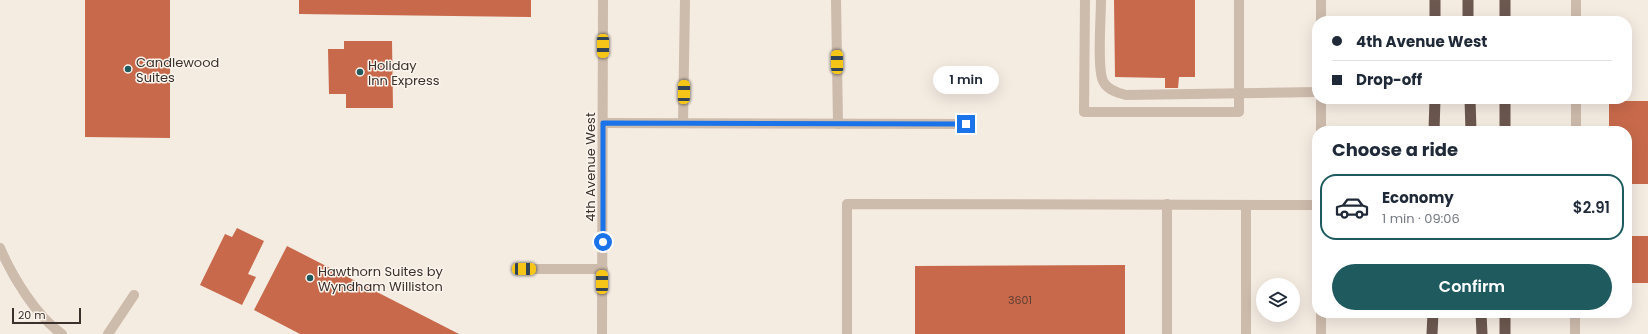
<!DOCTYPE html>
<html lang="en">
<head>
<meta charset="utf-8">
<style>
	:root { --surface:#fff; --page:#f6f6f7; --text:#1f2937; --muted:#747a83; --line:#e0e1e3; --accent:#1f5a5e }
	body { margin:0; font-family:Poppins,sans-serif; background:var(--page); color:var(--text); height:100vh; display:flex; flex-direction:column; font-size:15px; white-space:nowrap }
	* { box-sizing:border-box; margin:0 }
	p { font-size:13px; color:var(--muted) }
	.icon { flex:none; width:22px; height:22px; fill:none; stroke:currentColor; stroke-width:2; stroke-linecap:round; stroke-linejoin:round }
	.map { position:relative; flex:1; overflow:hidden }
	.details { position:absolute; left:1312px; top:126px; width:320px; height:192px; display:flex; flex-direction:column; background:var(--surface); border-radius:16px; box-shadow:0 4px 16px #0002 }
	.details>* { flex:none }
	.guide { position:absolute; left:1312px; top:16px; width:320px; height:88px; border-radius:16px; box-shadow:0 4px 16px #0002; display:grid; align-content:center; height:88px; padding:0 20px; background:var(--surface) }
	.controls { position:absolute; left:1256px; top:278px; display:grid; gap:8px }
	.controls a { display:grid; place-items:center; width:44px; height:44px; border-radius:50%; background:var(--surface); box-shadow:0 4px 16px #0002; font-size:20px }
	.scale { position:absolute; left:12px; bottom:10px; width:69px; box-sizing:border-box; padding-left:4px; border:2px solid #3b302b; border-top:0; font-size:11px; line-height:14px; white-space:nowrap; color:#3b302b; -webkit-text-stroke:3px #fbf5ee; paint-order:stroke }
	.end { position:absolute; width:18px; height:18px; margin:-9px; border:5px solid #1a73e8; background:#fff; box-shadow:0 0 0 2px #fff }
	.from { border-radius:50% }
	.bubble { position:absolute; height:28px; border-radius:14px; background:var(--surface); box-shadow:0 4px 16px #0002; font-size:13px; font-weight:600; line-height:28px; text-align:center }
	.car { position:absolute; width:12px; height:24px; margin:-12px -6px; border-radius:5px; box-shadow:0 0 3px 1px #0007; background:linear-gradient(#f5c518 24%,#345 0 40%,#f5c518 0 76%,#345 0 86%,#f5c518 0) }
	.guide b { display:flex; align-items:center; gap:14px; height:38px; font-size:15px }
	.guide b+b { border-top:1px solid var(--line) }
	.guide i { width:10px; height:10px; background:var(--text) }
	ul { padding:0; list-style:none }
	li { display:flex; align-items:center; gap:12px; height:66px; margin:0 8px 6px; padding:0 12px; border:2px solid transparent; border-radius:16px }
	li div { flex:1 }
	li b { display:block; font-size:15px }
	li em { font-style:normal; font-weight:600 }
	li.on { border-color:var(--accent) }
	li>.icon { width:36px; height:36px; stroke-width:1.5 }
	h2 { padding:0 20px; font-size:18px; line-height:48px }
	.button { display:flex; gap:8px; margin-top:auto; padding:8px 20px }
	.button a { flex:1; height:46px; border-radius:24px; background:var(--accent); color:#fff; font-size:16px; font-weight:600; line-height:46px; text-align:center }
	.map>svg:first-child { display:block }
</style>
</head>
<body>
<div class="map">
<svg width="1648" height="334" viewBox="0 0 1648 334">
	<rect width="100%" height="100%" fill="#f4ebe1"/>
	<g fill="#c8694b">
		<polygon points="85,0 170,0 170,138 85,137"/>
		<polygon points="299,0 531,0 531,17 299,14"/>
		<polygon points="1114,0 1195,0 1195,77 1179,77 1178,88 1165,88 1165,78 1115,77"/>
		<polygon points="344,41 392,41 393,108 346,108 346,94 329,94 328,49 344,49"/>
		<polygon points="1609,101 1648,101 1648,184 1627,184 1627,131 1609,131"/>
		<polygon points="237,228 264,241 248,274 256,277 242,305 200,285 225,234 232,237"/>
		<rect x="1627" y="236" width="21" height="47"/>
		<polygon points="287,246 459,334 300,334 254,310"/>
		<polygon points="1125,265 1125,334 915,334 915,266"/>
	</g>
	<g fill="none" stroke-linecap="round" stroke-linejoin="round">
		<g stroke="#cdbbac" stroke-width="10">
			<polyline points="836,0 838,124"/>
			<polyline points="1085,0 1084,112 1239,112 1239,0"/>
			<path d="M 1101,0 C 1101,17 1097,68 1103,81 C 1107,90 1118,93 1126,95 L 1317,92"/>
			<polyline points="603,123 966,124"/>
			<polyline points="683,123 685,0"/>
			<polyline points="1167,204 1167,334"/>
			<polyline points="524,269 603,269"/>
			<polyline points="108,334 134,295"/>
			<polyline points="847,334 847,204 1317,205"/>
			<polyline points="1246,334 1246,205"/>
		</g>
		<g stroke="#cdbbac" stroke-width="10">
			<polyline points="1321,0 1321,21"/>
			<polyline points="1576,21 1576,0"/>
			<polyline points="1321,99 1321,131"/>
			<polyline points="1576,131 1576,99"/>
			<path d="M 0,248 C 12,276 36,316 62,334"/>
			<polyline points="1321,334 1321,313"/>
			<polyline points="1575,334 1575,313"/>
		</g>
		<polyline stroke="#cdbbac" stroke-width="10" points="602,334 603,0"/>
		<g stroke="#6c584f" stroke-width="11">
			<polyline points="1468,0 1468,21"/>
			<polyline points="1435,21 1435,0"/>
			<polyline points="1505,21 1505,0"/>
			<polyline points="1470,99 1471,131"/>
			<polyline points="1434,131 1435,99"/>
			<polyline points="1505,131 1505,99"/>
			<polyline points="1481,313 1482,334"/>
			<polyline points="1432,334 1433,313"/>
			<polyline points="1505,334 1505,313"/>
		</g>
	</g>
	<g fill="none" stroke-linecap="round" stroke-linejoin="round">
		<polyline stroke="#1a73e8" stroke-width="5" points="603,242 603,123 966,124"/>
	</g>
	<g fill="#1f5a5e" stroke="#fbf5ee" stroke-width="1.5">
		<circle cx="128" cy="69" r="4"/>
		<circle cx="360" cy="72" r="4"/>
		<circle cx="310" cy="278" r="4"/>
	</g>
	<g text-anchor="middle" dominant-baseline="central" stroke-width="3" stroke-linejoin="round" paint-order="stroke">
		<g font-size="11" fill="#5e3e33">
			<text x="1020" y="300">3601</text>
		</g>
		<g font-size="13" fill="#3b302b" stroke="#fbf5ee" text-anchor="start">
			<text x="136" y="62">Candlewood<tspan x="136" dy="15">Suites</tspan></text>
			<text x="368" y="65">Holiday<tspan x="368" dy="15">Inn Express</tspan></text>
			<text x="318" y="271">Hawthorn Suites by<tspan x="318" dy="15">Wyndham Williston</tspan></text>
		</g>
		<g font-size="13" fill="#3b302b" stroke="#fbf5ee">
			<text transform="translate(590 167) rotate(-90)">4th Avenue West</text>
		</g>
	</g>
</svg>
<div class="controls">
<a><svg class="icon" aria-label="layers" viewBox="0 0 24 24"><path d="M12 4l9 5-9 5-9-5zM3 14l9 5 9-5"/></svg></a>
</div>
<div class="scale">20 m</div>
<i class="end from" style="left:603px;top:242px"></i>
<i class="end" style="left:966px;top:124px"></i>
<div class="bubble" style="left:933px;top:66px;width:66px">1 min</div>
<i class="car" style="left:603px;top:46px;rotate:180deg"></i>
<i class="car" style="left:837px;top:62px;rotate:359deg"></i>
<i class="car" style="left:684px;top:92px;rotate:1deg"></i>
<i class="car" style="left:524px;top:269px;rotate:90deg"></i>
<i class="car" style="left:602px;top:282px;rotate:0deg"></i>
<div class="guide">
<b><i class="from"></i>4th Avenue West</b>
<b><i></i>Drop-off</b>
</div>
<section class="details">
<h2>Choose a ride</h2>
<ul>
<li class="on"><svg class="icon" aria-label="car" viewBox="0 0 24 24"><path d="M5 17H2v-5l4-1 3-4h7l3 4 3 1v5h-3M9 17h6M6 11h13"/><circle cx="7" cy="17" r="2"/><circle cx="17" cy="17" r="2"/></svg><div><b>Economy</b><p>1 min · 09:06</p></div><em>$2.91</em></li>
</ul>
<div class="button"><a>Confirm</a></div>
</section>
</div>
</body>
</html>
